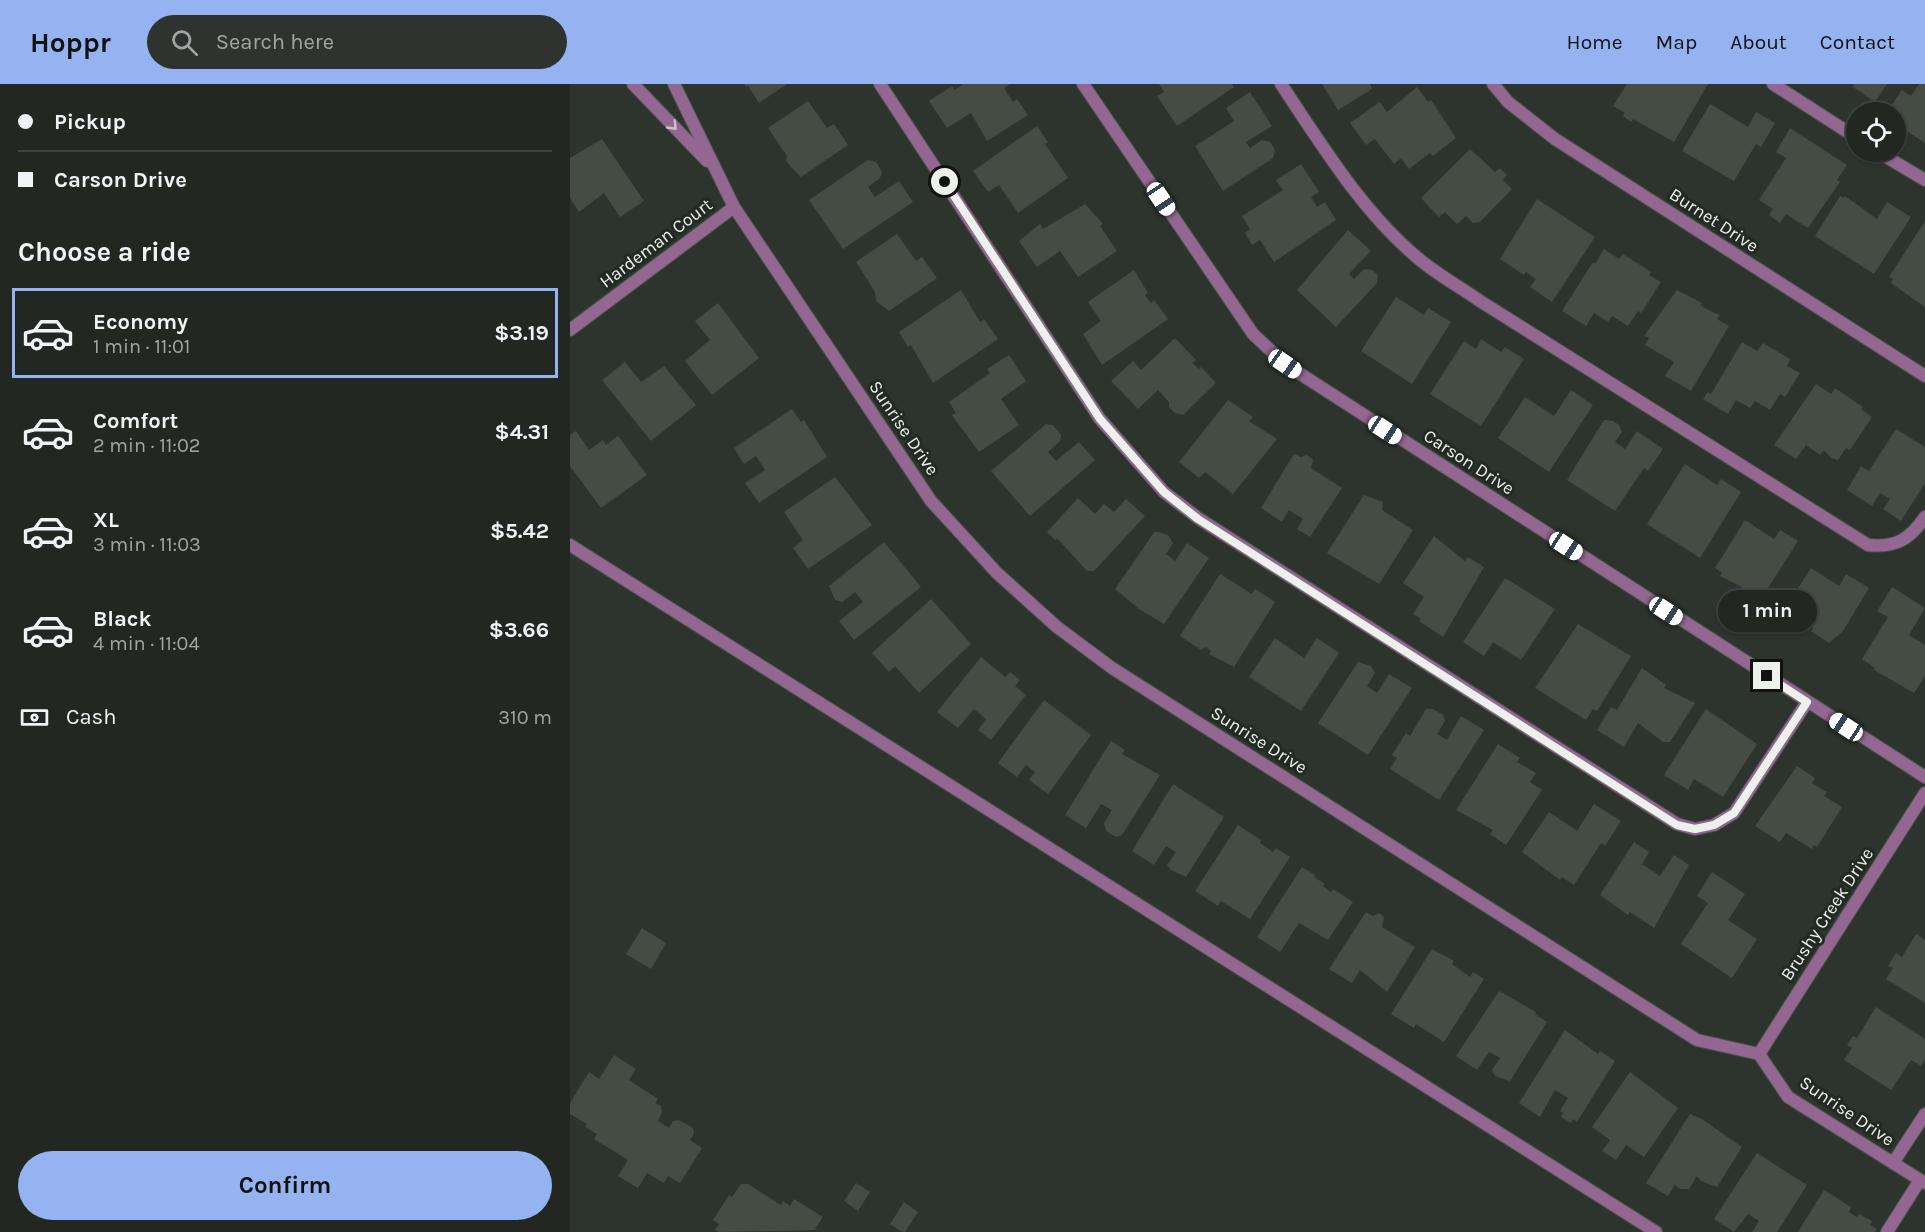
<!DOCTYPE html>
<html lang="en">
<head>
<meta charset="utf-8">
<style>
	:root { --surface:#222722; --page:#2e332f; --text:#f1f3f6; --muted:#a2a5a5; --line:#3f4440; --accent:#95b2f1 }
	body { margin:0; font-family:Karla,sans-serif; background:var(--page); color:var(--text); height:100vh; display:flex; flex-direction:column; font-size:22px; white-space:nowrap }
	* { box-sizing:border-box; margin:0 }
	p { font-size:20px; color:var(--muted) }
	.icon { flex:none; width:33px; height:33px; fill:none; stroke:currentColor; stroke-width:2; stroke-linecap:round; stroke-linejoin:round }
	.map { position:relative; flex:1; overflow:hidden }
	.details { display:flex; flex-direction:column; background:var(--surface); width:570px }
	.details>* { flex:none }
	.top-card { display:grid; align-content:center; height:132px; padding:0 18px; background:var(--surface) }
	.tools { position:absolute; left:1276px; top:18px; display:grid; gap:12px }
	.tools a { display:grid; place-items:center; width:60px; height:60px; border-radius:50%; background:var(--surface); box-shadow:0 2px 4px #0004,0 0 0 2px var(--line); font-size:30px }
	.end { position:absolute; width:27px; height:27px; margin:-14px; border:8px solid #ecf1ec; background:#111; box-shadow:0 0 0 3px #111 }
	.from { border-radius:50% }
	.bubble { position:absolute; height:42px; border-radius:21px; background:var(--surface); box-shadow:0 2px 4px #0004,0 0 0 2px var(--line); font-size:20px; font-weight:700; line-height:42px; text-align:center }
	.car { position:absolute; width:18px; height:36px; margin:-18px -9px; border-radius:8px; box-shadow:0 0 4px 2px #0007; background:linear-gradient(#fff 24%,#345 0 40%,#fff 0 76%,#345 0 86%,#fff 0) }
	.top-card b { display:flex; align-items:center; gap:21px; height:57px; font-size:22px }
	.top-card b+b { border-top:2px solid var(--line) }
	.top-card i { width:15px; height:15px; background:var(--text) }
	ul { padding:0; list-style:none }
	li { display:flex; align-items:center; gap:18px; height:90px; margin:0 12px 9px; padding:0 6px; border:3px solid transparent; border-radius:0px }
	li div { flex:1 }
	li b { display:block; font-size:22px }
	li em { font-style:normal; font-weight:700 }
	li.selected { border-color:var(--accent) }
	li>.icon { width:54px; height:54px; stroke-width:1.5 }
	h2 { padding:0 18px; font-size:27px; line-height:72px }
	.pay { display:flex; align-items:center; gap:15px; height:66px; padding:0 18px; font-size:22px }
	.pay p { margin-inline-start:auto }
	.action { display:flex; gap:12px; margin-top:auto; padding:12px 18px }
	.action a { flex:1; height:69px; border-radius:36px; background:var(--accent); color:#111; font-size:24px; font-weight:700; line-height:69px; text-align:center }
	header { display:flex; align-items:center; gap:36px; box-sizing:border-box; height:84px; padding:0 30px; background:var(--accent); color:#111 }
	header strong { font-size:28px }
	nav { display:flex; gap:33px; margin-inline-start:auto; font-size:21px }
	.search { width:420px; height:54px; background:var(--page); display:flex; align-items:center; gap:15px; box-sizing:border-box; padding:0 21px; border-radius:33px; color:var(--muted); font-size:22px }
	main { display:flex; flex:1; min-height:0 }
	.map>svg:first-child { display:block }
</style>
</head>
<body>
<header>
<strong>Hoppr</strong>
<div class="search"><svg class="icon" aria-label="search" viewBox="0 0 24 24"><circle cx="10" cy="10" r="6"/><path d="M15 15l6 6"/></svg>Search here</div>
<nav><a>Home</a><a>Map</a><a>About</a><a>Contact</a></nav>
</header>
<main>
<section class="details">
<div class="top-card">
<b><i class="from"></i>Pickup</b>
<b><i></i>Carson Drive</b>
</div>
<h2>Choose a ride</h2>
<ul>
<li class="selected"><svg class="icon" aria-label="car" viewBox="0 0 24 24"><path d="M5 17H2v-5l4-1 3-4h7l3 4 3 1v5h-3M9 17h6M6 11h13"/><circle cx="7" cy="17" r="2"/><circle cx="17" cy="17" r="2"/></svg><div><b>Economy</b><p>1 min · 11:01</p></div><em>$3.19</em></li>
<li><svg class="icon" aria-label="car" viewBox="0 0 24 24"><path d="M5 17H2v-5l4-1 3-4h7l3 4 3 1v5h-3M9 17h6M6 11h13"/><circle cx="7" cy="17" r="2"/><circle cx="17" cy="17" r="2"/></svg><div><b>Comfort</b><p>2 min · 11:02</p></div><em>$4.31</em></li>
<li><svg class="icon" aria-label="car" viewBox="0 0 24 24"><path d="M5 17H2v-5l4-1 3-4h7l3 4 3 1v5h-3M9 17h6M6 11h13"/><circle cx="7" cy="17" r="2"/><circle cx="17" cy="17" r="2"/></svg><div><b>XL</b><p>3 min · 11:03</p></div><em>$5.42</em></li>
<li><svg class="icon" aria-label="car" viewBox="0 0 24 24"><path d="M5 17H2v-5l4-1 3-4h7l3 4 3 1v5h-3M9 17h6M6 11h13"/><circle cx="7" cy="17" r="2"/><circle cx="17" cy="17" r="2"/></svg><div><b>Black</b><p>4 min · 11:04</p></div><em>$3.66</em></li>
</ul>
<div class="pay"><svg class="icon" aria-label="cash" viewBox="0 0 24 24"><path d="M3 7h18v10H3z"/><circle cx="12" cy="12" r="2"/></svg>Cash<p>310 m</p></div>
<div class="action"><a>Confirm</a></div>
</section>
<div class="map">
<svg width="1355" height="1148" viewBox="0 0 1355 1148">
	<rect width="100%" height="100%" fill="#2d342d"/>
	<g fill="#444c44">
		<polygon points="174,0 217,0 189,19 178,2 176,3"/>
		<polygon points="393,0 440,0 434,4 443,18 447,15 458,31 417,57 401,29 377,44 359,17 382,2 385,6"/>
		<polygon points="589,0 662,0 664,3 607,42 587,12 594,8"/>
		<polygon points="752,0 800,0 802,5 768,26"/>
		<polygon points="1057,0 1138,0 1104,58 1063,35 1061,38 1053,32 1055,29 1043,22"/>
		<polygon points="1284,0 1317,0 1305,18 1283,3"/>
		<polygon points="1349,0 1355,0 1355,59 1326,40 1326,28 1317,28 1332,6 1341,12"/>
		<polygon points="847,3 858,18 861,16 886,54 863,72 860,69 839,85 831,74 824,80 805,55 796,61 780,39 810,18 817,28"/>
		<polygon points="680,8 702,42 676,58 680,64 692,56 700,58 705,66 703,74 653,107 625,62 664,37 656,24"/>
		<polygon points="238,17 257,44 264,40 278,61 231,93 221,83 216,77 217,72 198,44"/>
		<polygon points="1140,20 1178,43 1186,28 1205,39 1191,63 1186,60 1164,97 1112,67"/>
		<polygon points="467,42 478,58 475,60 498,94 448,129 429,101 418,108 403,87"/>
		<polygon points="1220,44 1277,81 1267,96 1270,98 1238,144 1216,130 1210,139 1199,131 1203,125 1189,116 1216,74 1206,68"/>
		<polygon points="32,55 74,117 50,133 34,109 9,128 0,114 0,74"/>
		<polygon points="900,65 925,88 930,84 937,91 933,96 942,105 910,138 903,139 896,132 887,140 875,128 869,133 851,114"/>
		<polygon points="298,76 306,78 312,88 310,94 298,103 305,113 329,97 343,118 273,165 239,116"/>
		<polygon points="731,80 749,108 741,113 747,123 755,118 766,136 704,178 690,156 682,161 675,149 680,145 672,132 713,106 706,96"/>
		<polygon points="1270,112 1274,114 1275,112 1307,135 1317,118 1341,133 1304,190 1245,152"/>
		<polygon points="967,115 1025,153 982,218 960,203 966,195 956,188 954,191 930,175"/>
		<polygon points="515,120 533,140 530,142 547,167 508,193 490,167 467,183 449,157 470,140 473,145"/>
		<polygon points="1355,137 1355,223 1321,199 1323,195 1319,193"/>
		<polygon points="778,146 801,167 779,190 784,195 794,185 802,186 808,191 807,199 766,243 727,206"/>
		<polygon points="327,150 346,177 352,173 367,194 319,227 306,217 305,208 286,178"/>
		<polygon points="1034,165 1049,175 1053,170 1081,188 1079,191 1091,198 1071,229 1068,227 1058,242 1042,232 1038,238 1024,229 1016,242 992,227 1023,178 1025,180"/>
		<polygon points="564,186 578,209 575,211 581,219 584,216 598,235 532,281 513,250 531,237 518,218"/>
		<polygon points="391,206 410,238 414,235 428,255 363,299 341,261 338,263 329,248"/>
		<polygon points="1107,206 1132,219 1130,221 1140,227 1150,231 1147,235 1159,242 1121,307 1095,292 1104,278 1075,261 1079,254 1074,252"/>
		<polygon points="826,213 854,231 858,224 881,238 842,300 791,267"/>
		<polygon points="148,219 189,274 142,311 115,277 140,256 125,237"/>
		<polygon points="605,254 626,276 622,279 629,285 631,283 646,299 613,331 605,329 599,323 599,318 588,306 568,325 541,297 563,277 571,286"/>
		<polygon points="911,255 931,268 935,263 954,275 911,342 860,310 894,257 906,265"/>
		<polygon points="1172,258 1187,267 1193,259 1220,275 1217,282 1230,289 1215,313 1210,310 1200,326 1185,317 1180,324 1166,316 1158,330 1133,315 1138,308 1141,310"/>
		<polygon points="439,271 456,297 431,315 449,341 409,368 382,331 386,329 379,318 420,289 417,285"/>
		<polygon points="55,278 71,298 94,282 126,321 81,357 32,296"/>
		<polygon points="1246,300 1261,310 1265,304 1293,323 1291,325 1302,333 1280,366 1276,364 1268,376 1261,374 1254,366 1250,371 1236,361 1226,375 1204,361"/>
		<polygon points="1001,306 1023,321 979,388 928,354 955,313 984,332"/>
		<polygon points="658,316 683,333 679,337 707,355 663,410 635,388 629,394 609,378"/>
		<polygon points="222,325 231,338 234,336 257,373 189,419 175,399 195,386 186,372 174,380 164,364"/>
		<polygon points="1034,336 1043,337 1049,341 1052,348 1045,358 1055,365 1067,347 1093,365 1078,387 1074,384 1045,427 997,396"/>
		<polygon points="476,340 483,341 491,351 490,357 478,368 486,377 509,358 525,376 460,432 421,387"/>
		<polygon points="1326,345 1355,363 1355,399 1331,437 1313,425 1320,415 1310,409 1302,422 1277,406 1291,382 1299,387"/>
		<polygon points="6,347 19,366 33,356 36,361 48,352 77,391 31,424 0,382 0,351"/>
		<polygon points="724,370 731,373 737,371 743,376 741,384 772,404 740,453 727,445 733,435 719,426 712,438 691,424"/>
		<polygon points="1115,380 1147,401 1151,395 1171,408 1130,474 1077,440"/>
		<polygon points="265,393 302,441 238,485 223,464 233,456 214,428"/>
		<polygon points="794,411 813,418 812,426 843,446 809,500 757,469"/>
		<polygon points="508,414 525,430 534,420 544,428 556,415 575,432 524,487 517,487 487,454 485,456 477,448"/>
		<polygon points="1175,436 1204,455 1210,446 1228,457 1191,515 1170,506 1172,503 1150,492 1152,489 1145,484"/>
		<polygon points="585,447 598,451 603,459 596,470 605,477 617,459 639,474 594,540 569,525 545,505"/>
		<polygon points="864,452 895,477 898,473 914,483 873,553 849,537 851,535 843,530 854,513 833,499"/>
		<polygon points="314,458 351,503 284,556 269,537 293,518 285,508 272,518 265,516 259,502"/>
		<polygon points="1241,484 1269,502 1276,490 1299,504 1273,547 1259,559 1241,547 1243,544 1214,526"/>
		<polygon points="650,490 682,510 685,505 705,518 664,583 639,570 641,567 636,563 631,566 610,552"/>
		<polygon points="935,494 985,525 951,576 923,558 914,572 893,558"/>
		<polygon points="1322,503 1355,524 1339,551 1355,561 1355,592 1344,609 1304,586 1305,584 1292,575 1318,533 1307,527"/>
		<polygon points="361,515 401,560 349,609 325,582 319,588 302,569"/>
		<polygon points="1008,540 1061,572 1027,627 1023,625 1016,636 965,604"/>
		<polygon points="705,554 734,574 747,554 769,569 731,627 679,593"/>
		<polygon points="411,573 435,593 440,588 450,596 445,602 456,611 421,656 408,646 416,635 404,625 388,644 367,628"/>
		<polygon points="788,578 801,582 805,589 797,602 807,609 819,590 842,604 798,671 748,639"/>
		<polygon points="1072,584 1096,601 1094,604 1125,619 1100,658 1093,658 1068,639 1054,663 1027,646 1041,623 1047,626"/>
		<polygon points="474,616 521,651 478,710 459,696 465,688 456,681 447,693 428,679"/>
		<polygon points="856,625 863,625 873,631 875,637 867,650 877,656 891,632 914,646 869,716 820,685 827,674 822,671 836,649 840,652"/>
		<polygon points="1136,625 1187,660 1153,713 1124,695 1118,706 1094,691"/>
		<polygon points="541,657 555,666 552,670 590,691 552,751 546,753 536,747 534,739 542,726 531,720 516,744 495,731"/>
		<polygon points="928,660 950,674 947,678 966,689 960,698 972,706 936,761 920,750 923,746 886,726"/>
		<polygon points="1227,682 1245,694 1242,699 1257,708 1254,712 1272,723 1247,763 1244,761 1242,765 1216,749 1210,758 1185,742"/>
		<polygon points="603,700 654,733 616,793 601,786 597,781 606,768 596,762 584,781 562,767"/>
		<polygon points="1024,720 1051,737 1035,762 1031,759 1004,801 992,793 990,796 952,768 979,728 1007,747"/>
		<polygon points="668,741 691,756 690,759 703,768 706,764 720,773 680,835 651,817 648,822 625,807"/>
		<polygon points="1064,758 1079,768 1072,780 1090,792 1104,771 1119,781 1084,844 1060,828 1058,831 1030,811"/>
		<polygon points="732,783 745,791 744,793 755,800 753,802 761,808 763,805 783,818 758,856 729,839 710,868 687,853"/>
		<polygon points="1142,788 1175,810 1158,836 1187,855 1162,894 1111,860 1138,819 1127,812"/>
		<polygon points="796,828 803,832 809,829 814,833 812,843 845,863 817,908 790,886 782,899 759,885"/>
		<polygon points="72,844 96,859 81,885 56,870"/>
		<polygon points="1346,850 1355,856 1355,919 1316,895 1323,884 1318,882 1326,869 1332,873"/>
		<polygon points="862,865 884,877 882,880 900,893 903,888 914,895 874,958 846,940 844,944 821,930"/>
		<polygon points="929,907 966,928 965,930 977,938 940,997 925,992 922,986 930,974 919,968 907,986 886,972"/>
		<polygon points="1306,923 1355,955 1355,976 1351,982 1341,976 1321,1006 1274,976 1282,964 1277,961 1283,952 1287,954"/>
		<polygon points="995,946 1028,970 1030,967 1045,977 1007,1038 1003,1035 1001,1039 991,1033 993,1029 990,1027 998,1014 985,1006 970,1033 949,1019"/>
		<polygon points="44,971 66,985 59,996 88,1015 85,1019 91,1022 92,1028 88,1037 99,1044 103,1037 109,1036 123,1044 124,1050 120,1056 132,1064 110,1099 98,1092 94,1099 77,1089 68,1104 48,1092 58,1076 24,1055 27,1050 15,1043 17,1040 0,1030 0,1019 19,988 29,995"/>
		<polygon points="1060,988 1108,1024 1074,1073 1056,1061 1046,1076 1032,1067 1040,1056 1022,1043"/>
		<polygon points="1120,1030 1132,1035 1172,1063 1147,1103 1131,1097 1127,1092 1119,1105 1110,1105 1105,1101 1098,1112 1076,1099"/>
		<polygon points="1187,1069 1237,1101 1207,1148 1182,1148 1189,1137 1178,1130 1164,1148 1144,1135"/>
		<polygon points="286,1099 300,1108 288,1127 274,1117"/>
		<polygon points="171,1100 178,1100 211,1121 213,1117 220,1122 224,1115 253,1133 245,1145 248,1146 149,1148 145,1146 149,1140 143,1136 159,1111 162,1113"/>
		<polygon points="1254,1106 1281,1123 1279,1128 1287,1133 1289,1130 1302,1137 1300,1141 1307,1145 1305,1148 1228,1148"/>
		<polygon points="334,1118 348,1128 335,1148 332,1148 320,1140"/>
	</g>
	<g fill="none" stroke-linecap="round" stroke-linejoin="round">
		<defs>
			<g id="service">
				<polyline points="310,0 530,335 594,408 628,434 1107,740 1125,745 1144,741 1164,729 1237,618"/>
				<path d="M 711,0 C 751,60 793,129 849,175 C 868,191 890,203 910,217 L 1298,461 C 1326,464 1340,455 1355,433"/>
				<polyline points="1203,0 1287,54"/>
				<polyline points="1308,68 1355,96"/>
				<polyline points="0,461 1086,1148"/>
				<polyline points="1323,1079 1355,1030"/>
				<polyline points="1317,1148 1350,1096"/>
			</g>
			<g id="minor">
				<polyline points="63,0 137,77"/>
				<polyline points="104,0 164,123 361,417 427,489 487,543 542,584 1127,956 1189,970 1218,1013 1355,1099"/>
				<polyline points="513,0 683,250 715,280 1355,693"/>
				<polyline points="923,0 938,18 985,55 1355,292"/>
				<polyline points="0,246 164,123"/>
				<polyline points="1189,970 1355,709"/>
			</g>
		</defs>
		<use href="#service" stroke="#4c524c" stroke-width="14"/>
		<use href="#minor" stroke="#4c524c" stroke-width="14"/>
		<use href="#service" stroke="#936791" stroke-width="12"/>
		<use href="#minor" stroke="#936791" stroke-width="12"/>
	</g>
	<defs><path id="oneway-chevron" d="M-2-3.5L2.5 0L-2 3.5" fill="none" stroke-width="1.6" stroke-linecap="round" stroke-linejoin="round" transform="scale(1.5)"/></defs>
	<use stroke="#cdc1cc" href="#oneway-chevron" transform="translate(103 42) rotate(46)"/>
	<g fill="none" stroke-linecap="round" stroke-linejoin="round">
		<polyline stroke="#ecf1ec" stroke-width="8" points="375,98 530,335 594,408 628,435 1107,741 1125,745 1144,741 1164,729 1237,618 1197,592"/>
	</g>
	<g text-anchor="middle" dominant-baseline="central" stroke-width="6" stroke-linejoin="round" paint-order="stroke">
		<g font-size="18" fill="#ecf1ec" stroke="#232a23">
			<text transform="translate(1144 136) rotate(33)">Burnet Drive</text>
			<text transform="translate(86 159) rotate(-37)">Hardeman Court</text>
			<text transform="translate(334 344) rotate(56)">Sunrise Drive</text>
			<text transform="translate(899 378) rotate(33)">Carson Drive</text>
			<text transform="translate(689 656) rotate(32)">Sunrise Drive</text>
			<text transform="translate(1257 830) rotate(-57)">Brushy Creek Drive</text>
			<text transform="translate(1277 1027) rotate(34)">Sunrise Drive</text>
		</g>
	</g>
</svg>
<div class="tools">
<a><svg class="icon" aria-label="locate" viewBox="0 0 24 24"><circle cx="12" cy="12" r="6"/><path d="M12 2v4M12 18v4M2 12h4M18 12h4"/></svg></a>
</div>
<i class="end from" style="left:375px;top:98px"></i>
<i class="end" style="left:1197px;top:592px"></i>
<div class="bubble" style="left:1148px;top:506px;width:99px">1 min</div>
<i class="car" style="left:591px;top:115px;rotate:146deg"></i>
<i class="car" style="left:715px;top:280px;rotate:125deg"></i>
<i class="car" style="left:815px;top:346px;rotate:123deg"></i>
<i class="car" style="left:996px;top:462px;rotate:123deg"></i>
<i class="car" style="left:1096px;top:527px;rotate:123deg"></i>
<i class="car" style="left:1276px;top:643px;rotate:303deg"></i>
</div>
</main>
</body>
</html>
